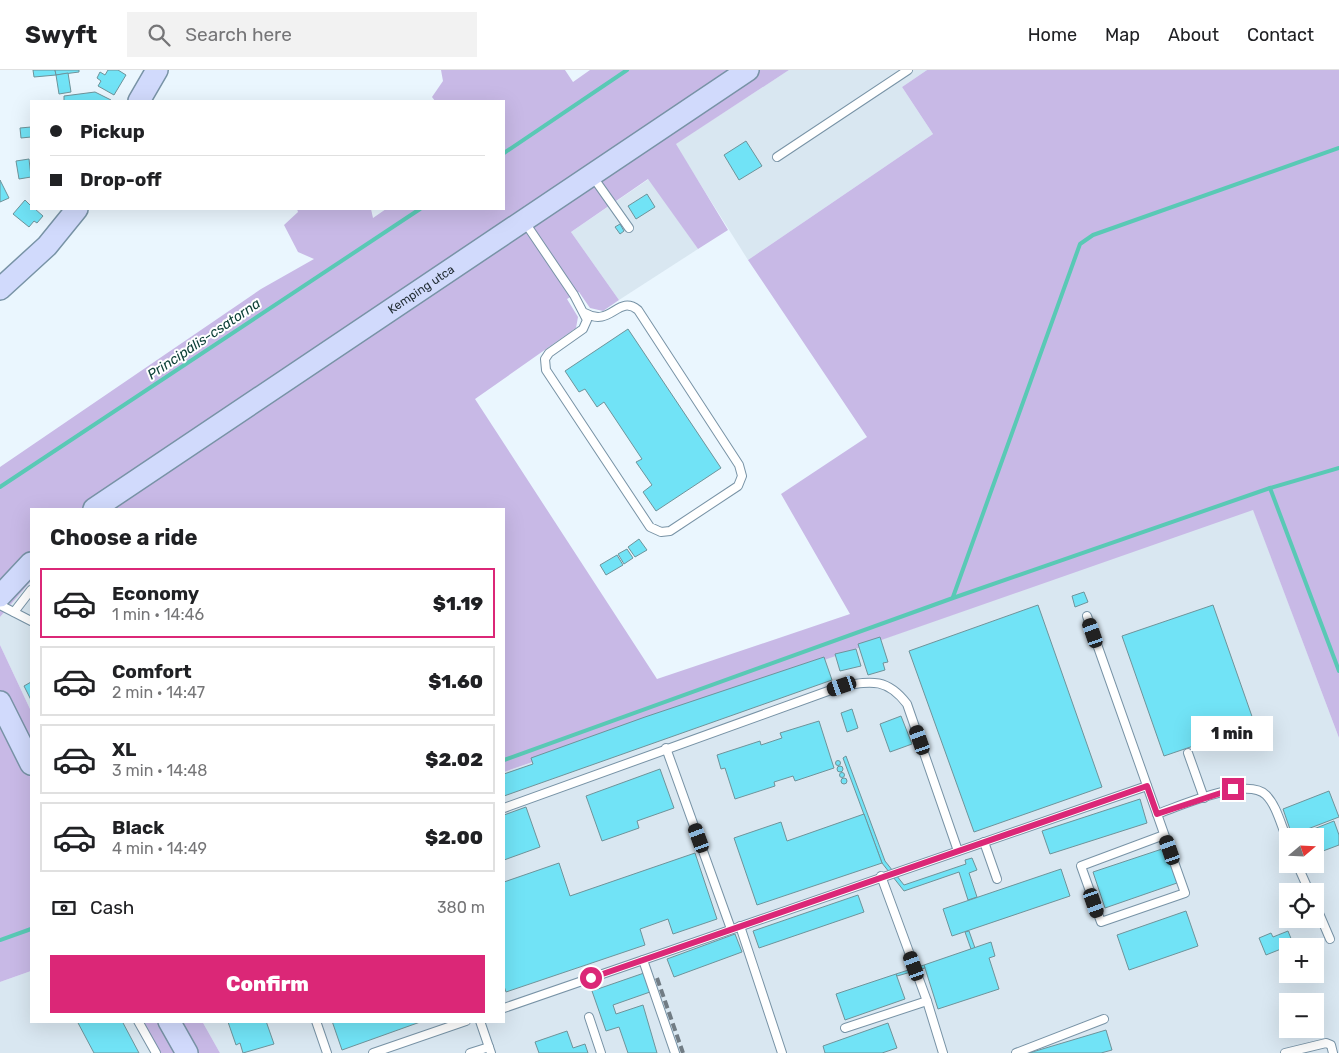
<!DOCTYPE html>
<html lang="en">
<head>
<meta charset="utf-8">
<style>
	:root { --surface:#fff; --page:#f2f2f2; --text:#202124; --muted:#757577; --line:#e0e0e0; --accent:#db2777 }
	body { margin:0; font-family:Rubik,sans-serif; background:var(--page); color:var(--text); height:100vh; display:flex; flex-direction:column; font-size:19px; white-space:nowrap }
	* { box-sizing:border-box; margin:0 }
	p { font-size:16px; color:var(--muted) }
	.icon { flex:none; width:28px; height:28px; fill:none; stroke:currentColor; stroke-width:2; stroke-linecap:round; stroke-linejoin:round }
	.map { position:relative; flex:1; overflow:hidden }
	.panel { position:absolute; left:30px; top:438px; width:475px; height:515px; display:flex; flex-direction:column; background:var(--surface); border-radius:0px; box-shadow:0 5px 20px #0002 }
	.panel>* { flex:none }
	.hud { position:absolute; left:30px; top:30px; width:475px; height:110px; border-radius:0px; box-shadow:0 5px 20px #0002; display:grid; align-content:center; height:110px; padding:0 20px; background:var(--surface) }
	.needle { width:32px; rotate:71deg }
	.controls { position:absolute; left:1279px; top:758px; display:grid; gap:10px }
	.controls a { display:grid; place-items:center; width:45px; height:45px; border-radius:0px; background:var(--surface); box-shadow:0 5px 20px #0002; font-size:25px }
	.end { position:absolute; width:22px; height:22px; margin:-11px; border:6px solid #db2777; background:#fff; box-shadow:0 0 0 2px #fff }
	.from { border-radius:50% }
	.bubble { position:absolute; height:35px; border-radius:0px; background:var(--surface); box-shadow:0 5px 20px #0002; font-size:16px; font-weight:800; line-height:35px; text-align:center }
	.car { position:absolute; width:15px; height:30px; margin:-15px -8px; border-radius:6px; box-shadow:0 0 4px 1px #0007; background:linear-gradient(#222 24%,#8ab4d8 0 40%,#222 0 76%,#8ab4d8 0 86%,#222 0) }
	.hud b { display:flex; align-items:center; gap:18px; height:48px; font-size:19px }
	.hud b+b { border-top:1px solid var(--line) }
	.hud i { width:12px; height:12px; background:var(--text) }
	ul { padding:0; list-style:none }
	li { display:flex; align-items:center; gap:15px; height:70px; margin:0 10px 8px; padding:0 10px; border:2px solid var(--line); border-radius:0px }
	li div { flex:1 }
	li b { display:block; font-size:19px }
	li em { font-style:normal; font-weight:800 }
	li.on { border-color:var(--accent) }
	li>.icon { width:45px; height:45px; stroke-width:1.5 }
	h2 { padding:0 20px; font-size:22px; line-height:60px }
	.pay { display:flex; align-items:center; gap:12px; height:55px; padding:0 20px; font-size:19px }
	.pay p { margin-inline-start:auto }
	.primary-button { display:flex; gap:10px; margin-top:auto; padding:10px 20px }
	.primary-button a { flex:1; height:58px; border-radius:0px; background:var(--accent); color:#fff; font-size:20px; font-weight:800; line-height:58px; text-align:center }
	header { display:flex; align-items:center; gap:30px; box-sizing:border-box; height:70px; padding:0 25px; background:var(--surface); border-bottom:1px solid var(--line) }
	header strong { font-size:24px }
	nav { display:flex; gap:28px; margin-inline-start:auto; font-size:18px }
	.search { width:350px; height:45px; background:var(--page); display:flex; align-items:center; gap:12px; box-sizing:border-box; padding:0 18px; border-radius:0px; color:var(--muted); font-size:19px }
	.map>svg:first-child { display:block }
</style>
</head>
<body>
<header>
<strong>Swyft</strong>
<div class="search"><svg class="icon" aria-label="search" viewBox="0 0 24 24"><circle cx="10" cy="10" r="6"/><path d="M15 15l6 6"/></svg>Search here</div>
<nav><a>Home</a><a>Map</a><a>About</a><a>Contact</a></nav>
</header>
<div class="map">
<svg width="1339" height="983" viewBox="0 0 1339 983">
	<rect width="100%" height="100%" fill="#eaf6fe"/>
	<g fill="#d9e7f1" fill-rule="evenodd">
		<polygon points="789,0 927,0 902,17 933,64 748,190 675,74"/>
		<polygon points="649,109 698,179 619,230 571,162"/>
		<path d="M 1253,439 L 1339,668 L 1339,983 L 220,983 L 202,951 L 504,951 L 504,702 ZM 1288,766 L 1315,766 L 1315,794 L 1288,794 ZM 1288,821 L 1315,821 L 1315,849 L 1288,849 ZM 1288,876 L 1315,876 L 1315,904 L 1288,904 ZM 1288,931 L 1315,931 L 1315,959 L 1288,959 Z"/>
		<polygon points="31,511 31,641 0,575 0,547"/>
		<polygon points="31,901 31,951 134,951 152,983 0,983 0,912"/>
	</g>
	<g fill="#c8b9e6">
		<polygon points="441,0 565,0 573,12 590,0 789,0 676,74 728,160 698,179 648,109 571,162 619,230 603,241 590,238 579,222 567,229 578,247 576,258 475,329 657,609 850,544 781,424 867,367 748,190 933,64 902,17 927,0 1339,0 1339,668 1253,440 504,702 504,439 31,439 31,511 0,547 0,397 261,219 314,189 298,182 284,155 298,142 297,139 371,139 373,148 386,139 504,139 504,31 435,31 432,27 443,11"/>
		<polygon points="0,575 31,641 31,901 0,912"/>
		<polygon points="134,951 202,951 220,983 152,983"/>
	</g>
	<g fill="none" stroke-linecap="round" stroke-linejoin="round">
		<g stroke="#59c9b5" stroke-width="4">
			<polyline points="504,83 627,0"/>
			<polyline points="0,417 420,139"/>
			<polyline points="1270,418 1339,601"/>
			<polyline points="953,527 1080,174 1093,165 1339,78"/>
			<polyline points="504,690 953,528 1270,418 1339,398"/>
			<polyline points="0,870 31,859"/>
		</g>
	</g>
	<g fill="#71e3f6" stroke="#6e939a">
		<polygon points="33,0 55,0 56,5 34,7"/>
		<polygon points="55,0 79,0 79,2 56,5"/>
		<polygon points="108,0 118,0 126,5 114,25 98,16 101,11 97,8 100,2 105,5"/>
		<polygon points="68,3 71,22 59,24 56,5"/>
		<polygon points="95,22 111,30 110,31 64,31 64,26"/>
		<polygon points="31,57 31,67 21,68 20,58"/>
		<polygon points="746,71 762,96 739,110 724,85"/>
		<polygon points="29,89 31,107 19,109 16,91"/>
		<polygon points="0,110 9,128 0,132"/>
		<polygon points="647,124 655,137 636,149 628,136"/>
		<polygon points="25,130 31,136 31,139 35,139 43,146 37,153 34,151 29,157 13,144"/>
		<polygon points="620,154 624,161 620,164 615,157"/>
		<polygon points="628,259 721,398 656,441 643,422 652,415 636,392 642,389 604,332 597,337 585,319 579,322 565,301"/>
		<polygon points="639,469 647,480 635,487 628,477"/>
		<polygon points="627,479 633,488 624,494 618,484"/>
		<polygon points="617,485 623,495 606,505 600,495"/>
		<polygon points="1084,522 1088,532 1075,537 1072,526"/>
		<polygon points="1038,535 1102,717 974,762 909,581"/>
		<polygon points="1213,535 1255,655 1164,686 1122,566"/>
		<polygon points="880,567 888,592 883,593 885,600 868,605 858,574"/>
		<polygon points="856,579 861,596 840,601 835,584"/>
		<polygon points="824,587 832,610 504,726 504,704 533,694 531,688 645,647"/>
		<polygon points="31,612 31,630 24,616"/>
		<polygon points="852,639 858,658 847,662 841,643"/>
		<polygon points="901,646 912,674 890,682 880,654"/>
		<polygon points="819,651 834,698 795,711 793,706 774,712 775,716 735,729 725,698 721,699 717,685 760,671 761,675 782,668 780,663"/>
		<polygon points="846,686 885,791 904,815 966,794 965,790 972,788 977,800 969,803 977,827 968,830 959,802 904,821 882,793 843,688"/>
		<circle cx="838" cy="693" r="2.5"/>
		<circle cx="840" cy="699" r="3"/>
		<polygon points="660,699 674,738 637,751 639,758 602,771 586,726"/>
		<circle cx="842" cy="705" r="2.5"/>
		<circle cx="844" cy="711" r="3"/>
		<polygon points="1329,721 1339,747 1292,765 1283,739"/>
		<polygon points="1140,729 1147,753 1050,784 1042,761"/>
		<polygon points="526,737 540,777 504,790 504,745"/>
		<polygon points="864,744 882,793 757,835 734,768 781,752 787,771"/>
		<polygon points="1334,751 1339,765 1339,775 1315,784 1315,766 1296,766"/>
		<polygon points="1165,778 1177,813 1105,838 1093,802"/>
		<polygon points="695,783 717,849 673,864 668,849 640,859 645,875 506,922 504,916 504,812 559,793 570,826"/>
		<polygon points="1061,799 1070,826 952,866 943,839"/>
		<polygon points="858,825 864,842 759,878 753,861"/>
		<polygon points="1186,841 1198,876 1129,900 1117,865"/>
		<polygon points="969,861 975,878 971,879 965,862"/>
		<polygon points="1288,861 1294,876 1288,876 1288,883 1284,884 1281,879 1266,885 1259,868 1271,863 1273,867"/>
		<polygon points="735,864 742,882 674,907 667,889"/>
		<polygon points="991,872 995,886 989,888 999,919 938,939 924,895"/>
		<polygon points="924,895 925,898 897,906 896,904"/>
		<polygon points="644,903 650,922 613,935 616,944 643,935 657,983 628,983 619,957 606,961 592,921"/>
		<polygon points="896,904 905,929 845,950 836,924"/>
		<polygon points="77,951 122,951 139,983 94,983"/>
		<polygon points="231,951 266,951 274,974 243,983 240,973 236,975 228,952"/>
		<polygon points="332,951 423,951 342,980"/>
		<polygon points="888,953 897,978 882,983 825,983 823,976"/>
		<polygon points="1106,960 1112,980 1101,983 1029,983"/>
		<polygon points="567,961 573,978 585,974 588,983 539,983 535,972"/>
	</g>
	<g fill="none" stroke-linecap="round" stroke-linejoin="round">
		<defs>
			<g id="lane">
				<polyline points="777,87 908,0"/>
				<polyline points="593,107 629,158"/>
				<path d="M 524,151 L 574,225 L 587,250 L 583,259 L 549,283 L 545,289 L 546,300 L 650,457 L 661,462 L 670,461 L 738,416 L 742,406 L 739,395 L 638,240 C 618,224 611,258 585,243"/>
				<polyline points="0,535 31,551"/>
				<polyline points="14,542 31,520"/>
				<polyline points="1087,546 1185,823 1101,852 1081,796 1164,765"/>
				<polyline points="666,678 731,859"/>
				<polyline points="1188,683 1204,728"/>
				<path d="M 504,738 L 842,616 C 872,611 887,608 907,634 L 958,781"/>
				<path d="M 1157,744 C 1180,736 1247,706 1266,725 C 1277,736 1281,756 1288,771"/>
				<polyline points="984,772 997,809"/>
				<polyline points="1297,794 1309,821"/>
				<polyline points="881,806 927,931 943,983"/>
				<polyline points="1315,834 1330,869"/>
				<polyline points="740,856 782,983"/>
				<polyline points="643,890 675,983"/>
				<polyline points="504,938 1147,716"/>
				<polyline points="589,947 601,983"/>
				<polyline points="138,951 156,983"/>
				<polyline points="316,951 327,983"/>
				<polyline points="480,951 491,983"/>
				<polyline points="845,958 927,931"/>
				<polyline points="373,983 466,951"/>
				<polyline points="470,983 489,977"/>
				<polyline points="1016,983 1104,949"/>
				<polyline points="1285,983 1326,973 1331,975 1333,983"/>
			</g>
			<g id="secondary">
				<polyline points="139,31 157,0"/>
				<polyline points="0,219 47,176 77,139"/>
				<path id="s1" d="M 94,439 L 748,0"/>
				<polyline points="0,526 31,493"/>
				<polyline points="0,632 31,694"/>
				<polyline points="169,951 187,983"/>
			</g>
		</defs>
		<use href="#lane" stroke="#7893a6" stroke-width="10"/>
		<use href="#secondary" stroke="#7893a6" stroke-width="24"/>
		<use href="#lane" stroke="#fff" stroke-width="8"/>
		<use href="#secondary" stroke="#d1dafc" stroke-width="21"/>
		<polyline stroke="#717c84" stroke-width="4" stroke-dasharray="8 4" stroke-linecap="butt" points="657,908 683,983"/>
	</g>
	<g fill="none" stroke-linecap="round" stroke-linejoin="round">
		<polyline stroke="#db2777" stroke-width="6" points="591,908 1147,716 1157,744 1233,719"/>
	</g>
	<g text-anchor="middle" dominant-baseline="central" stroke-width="4" stroke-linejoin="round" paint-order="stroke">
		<g font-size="12" fill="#242f37" stroke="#fff">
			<text stroke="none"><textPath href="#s1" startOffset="394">Kemping utca</textPath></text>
		</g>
		<g font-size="14" font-style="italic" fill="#0e4139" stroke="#fff">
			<text transform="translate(204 269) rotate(-34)">Principális-csatorna</text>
		</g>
	</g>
</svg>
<div class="controls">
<a><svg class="needle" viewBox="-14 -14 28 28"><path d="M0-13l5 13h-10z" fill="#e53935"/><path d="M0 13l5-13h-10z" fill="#757577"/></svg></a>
<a><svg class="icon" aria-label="locate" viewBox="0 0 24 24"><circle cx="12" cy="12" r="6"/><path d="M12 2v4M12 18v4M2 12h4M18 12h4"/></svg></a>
<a>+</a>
<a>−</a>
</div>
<i class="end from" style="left:591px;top:908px"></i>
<i class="end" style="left:1233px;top:719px"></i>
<div class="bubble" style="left:1191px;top:646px;width:82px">1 min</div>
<i class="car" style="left:1093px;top:563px;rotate:341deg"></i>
<i class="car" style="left:842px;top:616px;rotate:251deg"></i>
<i class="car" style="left:920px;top:670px;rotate:341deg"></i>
<i class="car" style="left:699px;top:768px;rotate:340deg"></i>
<i class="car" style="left:1170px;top:780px;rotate:341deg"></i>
<i class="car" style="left:1094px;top:833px;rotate:161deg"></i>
<i class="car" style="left:914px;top:896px;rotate:340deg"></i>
<div class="hud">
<b><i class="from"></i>Pickup</b>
<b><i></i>Drop-off</b>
</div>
<section class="panel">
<h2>Choose a ride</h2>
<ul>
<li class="on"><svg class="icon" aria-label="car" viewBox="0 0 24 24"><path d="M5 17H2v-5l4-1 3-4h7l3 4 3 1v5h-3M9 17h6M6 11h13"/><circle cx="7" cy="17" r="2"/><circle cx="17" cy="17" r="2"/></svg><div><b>Economy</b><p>1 min · 14:46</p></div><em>$1.19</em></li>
<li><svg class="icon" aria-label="car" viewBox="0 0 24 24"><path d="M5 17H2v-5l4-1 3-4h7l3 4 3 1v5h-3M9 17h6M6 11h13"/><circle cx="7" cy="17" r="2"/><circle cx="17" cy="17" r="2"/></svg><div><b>Comfort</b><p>2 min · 14:47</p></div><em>$1.60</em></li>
<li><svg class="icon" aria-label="car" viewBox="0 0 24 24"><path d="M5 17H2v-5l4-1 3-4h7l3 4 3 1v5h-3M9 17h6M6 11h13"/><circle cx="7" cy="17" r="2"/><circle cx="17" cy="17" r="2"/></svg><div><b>XL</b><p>3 min · 14:48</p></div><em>$2.02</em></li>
<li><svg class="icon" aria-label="car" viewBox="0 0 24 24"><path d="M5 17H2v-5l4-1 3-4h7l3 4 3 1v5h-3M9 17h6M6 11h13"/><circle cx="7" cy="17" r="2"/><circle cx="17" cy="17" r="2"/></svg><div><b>Black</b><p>4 min · 14:49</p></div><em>$2.00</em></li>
</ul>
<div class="pay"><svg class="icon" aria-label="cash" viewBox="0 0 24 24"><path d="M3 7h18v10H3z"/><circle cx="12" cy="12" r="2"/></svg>Cash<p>380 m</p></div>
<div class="primary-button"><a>Confirm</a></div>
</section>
</div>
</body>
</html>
